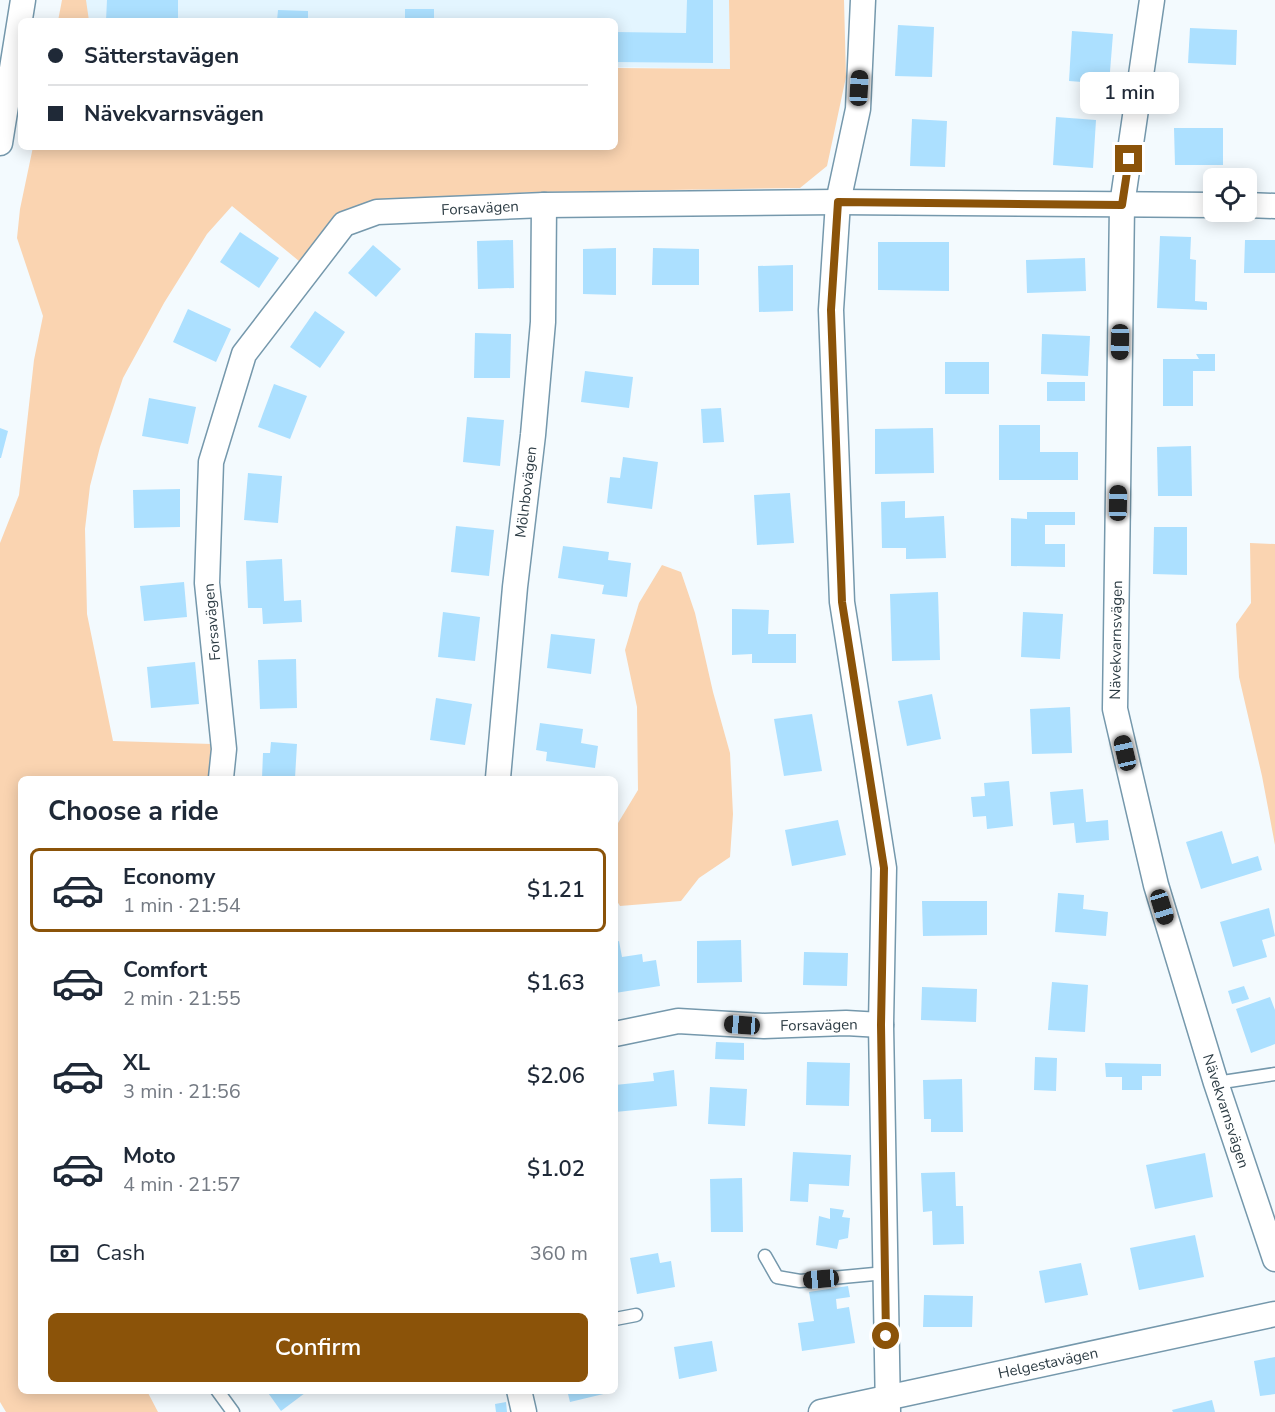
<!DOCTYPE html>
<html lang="en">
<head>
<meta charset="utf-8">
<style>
	:root { --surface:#fff; --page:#f2f2f3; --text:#1f2937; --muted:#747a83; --line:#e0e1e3; --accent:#8b5309 }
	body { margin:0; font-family:"Nunito Sans",sans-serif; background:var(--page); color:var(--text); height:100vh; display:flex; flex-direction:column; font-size:22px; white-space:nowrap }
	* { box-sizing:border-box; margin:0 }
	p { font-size:20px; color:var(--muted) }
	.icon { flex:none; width:33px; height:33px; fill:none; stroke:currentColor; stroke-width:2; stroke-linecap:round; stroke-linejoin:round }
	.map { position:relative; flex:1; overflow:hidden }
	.side { position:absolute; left:18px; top:776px; width:600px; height:618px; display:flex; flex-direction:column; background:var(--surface); border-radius:9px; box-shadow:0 3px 15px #0003 }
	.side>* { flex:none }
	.guide { position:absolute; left:18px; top:18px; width:600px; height:132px; border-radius:9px; box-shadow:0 3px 15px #0003; display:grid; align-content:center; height:132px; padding:0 30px; background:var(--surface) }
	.buttons { position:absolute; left:1203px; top:168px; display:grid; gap:12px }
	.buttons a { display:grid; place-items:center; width:54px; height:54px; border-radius:9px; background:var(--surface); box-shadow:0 3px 15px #0003; font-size:30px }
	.end { position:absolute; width:27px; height:27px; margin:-14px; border:8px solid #8b5309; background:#fff; box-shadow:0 0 0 3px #fff }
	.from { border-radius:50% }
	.bubble { position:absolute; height:42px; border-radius:9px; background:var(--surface); box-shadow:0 3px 15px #0003; font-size:20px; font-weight:600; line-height:42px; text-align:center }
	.car { position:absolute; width:18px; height:36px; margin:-18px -9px; border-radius:8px; box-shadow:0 0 4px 2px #0007; background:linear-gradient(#222 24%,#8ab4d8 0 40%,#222 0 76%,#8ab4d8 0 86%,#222 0) }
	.guide b { display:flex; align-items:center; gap:21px; height:57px; font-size:22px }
	.guide b+b { border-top:2px solid var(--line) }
	.guide i { width:15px; height:15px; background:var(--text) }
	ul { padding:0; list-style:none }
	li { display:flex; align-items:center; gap:18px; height:84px; margin:0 12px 9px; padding:0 18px; border:3px solid transparent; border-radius:9px }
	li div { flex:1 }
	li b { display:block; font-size:22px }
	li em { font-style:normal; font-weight:600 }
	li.selected { border-color:var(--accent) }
	li>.icon { width:54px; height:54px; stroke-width:1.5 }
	h2 { padding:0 30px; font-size:27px; line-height:72px }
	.pay { display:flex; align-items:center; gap:15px; height:66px; padding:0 30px; font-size:22px }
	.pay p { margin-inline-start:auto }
	.primary-button { display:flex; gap:12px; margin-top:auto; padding:12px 30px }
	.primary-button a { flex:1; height:69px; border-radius:9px; background:var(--accent); color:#fff; font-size:24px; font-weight:600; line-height:69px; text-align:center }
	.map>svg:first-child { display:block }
</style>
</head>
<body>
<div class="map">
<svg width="1275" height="1412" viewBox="0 0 1275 1412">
	<rect width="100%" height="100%" fill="#f3fafe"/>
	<polygon fill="#e3f5ff" points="75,0 729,0 730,69 615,67 615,21 79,21"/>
	<g fill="#fad4b1">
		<polygon points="62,0 86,0 89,21 58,21"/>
		<polygon points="729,0 844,0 846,77 827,166 800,188 539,192 403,199 348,208 299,261 232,206 207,234 164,303 123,378 100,447 90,486 85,529 87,614 113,741 212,744 209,778 21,778 21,1390 147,1391 158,1412 6,1412 0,1402 0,543 19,495 34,360 43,316 17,238 20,209 33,147 615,147 615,68 730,69"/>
		<polygon points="1250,543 1275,544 1275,845 1262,776 1239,677 1236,624 1251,603"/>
		<polygon points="662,565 681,572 695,613 713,692 730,753 733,814 730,857 699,878 681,901 620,906 615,898 615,828 638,790 637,707 625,650 639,603"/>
	</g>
	<g fill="#ace0ff">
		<polygon points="107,0 178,0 178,21 106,21"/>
		<polygon points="687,0 713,0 713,63 615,62 615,32 686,33"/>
		<rect x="405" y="9" width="29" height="12"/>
		<polygon points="278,10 308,11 308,21 277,21"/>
		<polygon points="898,25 934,27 932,77 895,76"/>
		<polygon points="1190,28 1237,30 1236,65 1188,63"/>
		<polygon points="1072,31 1113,34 1109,84 1069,81"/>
		<polygon points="1056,117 1096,120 1093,168 1053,165"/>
		<polygon points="912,119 947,121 945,167 910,166"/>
		<polygon points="1174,128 1223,128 1223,165 1175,165"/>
		<polygon points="240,232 279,258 259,288 220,262"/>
		<polygon points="1160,236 1191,237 1190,259 1196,260 1195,301 1207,302 1207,310 1157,308"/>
		<polygon points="513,240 514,288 478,289 477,241"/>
		<polygon points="1245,240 1275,240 1275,273 1244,273"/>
		<polygon points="878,242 949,242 949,291 878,290"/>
		<polygon points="373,245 401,269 376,297 348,273"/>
		<polygon points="616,248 616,295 583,294 583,249"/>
		<polygon points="653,248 699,249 699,285 652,285"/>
		<polygon points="1085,258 1086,291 1027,293 1026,260"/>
		<polygon points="793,265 793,311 759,312 758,266"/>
		<polygon points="188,309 231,329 216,362 173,342"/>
		<polygon points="315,311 345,332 320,368 290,347"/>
		<polygon points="475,333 511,334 510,378 474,378"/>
		<polygon points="1042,334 1090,336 1088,376 1041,374"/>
		<polygon points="1196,354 1215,354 1215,371 1193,371 1193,406 1163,406 1163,359 1199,359"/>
		<rect x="945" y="362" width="44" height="32"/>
		<polygon points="585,371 633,377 629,408 581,402"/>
		<rect x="1047" y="382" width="38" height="19"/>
		<polygon points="274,384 307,396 290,439 258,427"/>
		<polygon points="149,398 196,407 188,444 142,436"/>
		<polygon points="721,408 724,442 703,443 701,409"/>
		<polygon points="467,417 504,420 500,466 463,462"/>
		<polygon points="999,425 1040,425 1040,452 1078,452 1078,480 999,480"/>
		<polygon points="0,428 8,431 1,458 0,458"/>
		<polygon points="933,428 934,473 875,474 875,429"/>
		<polygon points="1191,446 1192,496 1158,496 1157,447"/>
		<polygon points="623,457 658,462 652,509 607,503 610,477 620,478"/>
		<polygon points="248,473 282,476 278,523 244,520"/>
		<polygon points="180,489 180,527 134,528 133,490"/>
		<polygon points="790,493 794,543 757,545 754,495"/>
		<polygon points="905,501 905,518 944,516 946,558 906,559 906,548 882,548 881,502"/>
		<polygon points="1027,512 1075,512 1075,525 1045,525 1045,544 1065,544 1065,567 1011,566 1011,518 1027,519"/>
		<polygon points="456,526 494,530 489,576 451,572"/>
		<polygon points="1154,527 1187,527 1187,575 1153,574"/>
		<polygon points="563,546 609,552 608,560 631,563 627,597 602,594 604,585 558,578"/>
		<polygon points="282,559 284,601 301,600 302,622 263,624 262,608 248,608 246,561"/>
		<polygon points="184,582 187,617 144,621 140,586"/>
		<polygon points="938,592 940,660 892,661 890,594"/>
		<polygon points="732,609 769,610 768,634 796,634 796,663 752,663 752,654 732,655"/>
		<polygon points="443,612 480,617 475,661 438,657"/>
		<polygon points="1023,612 1063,614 1060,659 1021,657"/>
		<polygon points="551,634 595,639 591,674 547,668"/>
		<polygon points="296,659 297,708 260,709 258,660"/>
		<polygon points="195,662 199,704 151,708 147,667"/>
		<polygon points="932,694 941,739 907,746 898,701"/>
		<polygon points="436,698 472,704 465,745 430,740"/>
		<polygon points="1070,707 1072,753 1032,754 1030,709"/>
		<polygon points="812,714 822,771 784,776 774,719"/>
		<polygon points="540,723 583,729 581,743 598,746 595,768 546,761 547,752 536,750"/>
		<polygon points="271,742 297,744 295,778 262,778 263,753 270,753"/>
		<polygon points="1009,781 1013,826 987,829 986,816 973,817 971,797 985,796 984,783"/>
		<polygon points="1083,789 1086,822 1108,820 1109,840 1076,843 1074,823 1053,825 1050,792"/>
		<polygon points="838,820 846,855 792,866 785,830"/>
		<polygon points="1222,831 1232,864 1258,856 1262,870 1201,889 1186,842"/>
		<polygon points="1058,893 1084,895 1083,909 1108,912 1106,936 1055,932"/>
		<polygon points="922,901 987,901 987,935 923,936"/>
		<polygon points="1269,908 1275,936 1262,940 1267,957 1233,967 1220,922"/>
		<polygon points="741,940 742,982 697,983 697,941"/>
		<polygon points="619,941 622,957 642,954 643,962 656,960 660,986 615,993 615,942"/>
		<polygon points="804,952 848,953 847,986 803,985"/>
		<polygon points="1052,982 1088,985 1085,1032 1048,1030"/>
		<polygon points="1244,986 1249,999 1232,1004 1228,991"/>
		<polygon points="922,987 977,989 976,1022 921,1020"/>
		<polygon points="1270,997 1275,1010 1275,1044 1251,1053 1236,1009"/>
		<polygon points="716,1042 744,1043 744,1060 715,1059"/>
		<polygon points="1035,1057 1057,1058 1056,1091 1034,1090"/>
		<polygon points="807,1062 850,1063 849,1106 806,1105"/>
		<polygon points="1105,1063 1161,1064 1161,1076 1142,1076 1142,1090 1122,1090 1122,1077 1106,1077"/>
		<polygon points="674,1070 677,1106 615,1112 615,1085 654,1081 653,1073"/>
		<polygon points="962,1079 963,1132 931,1132 931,1119 924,1119 923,1080"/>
		<polygon points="710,1087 747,1089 745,1126 708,1124"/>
		<polygon points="793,1152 851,1155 849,1186 809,1184 808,1202 790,1201"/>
		<polygon points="1205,1153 1213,1197 1155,1209 1146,1165"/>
		<polygon points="955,1172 956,1206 963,1206 964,1244 933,1245 932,1211 923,1212 921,1173"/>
		<polygon points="742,1178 743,1232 711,1232 710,1179"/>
		<polygon points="830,1208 844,1210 842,1217 850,1218 848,1238 839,1240 837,1249 816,1245 819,1216 830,1219"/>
		<polygon points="1195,1235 1204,1277 1139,1290 1130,1248"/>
		<polygon points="658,1253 660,1263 671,1261 675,1287 637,1294 630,1258"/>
		<polygon points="1081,1263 1088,1295 1045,1303 1039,1271"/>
		<polygon points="848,1286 850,1297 836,1299 837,1309 849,1307 855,1343 802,1351 798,1323 814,1321 809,1292"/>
		<polygon points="924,1295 973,1296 972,1327 923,1327"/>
		<polygon points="712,1341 717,1371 679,1379 674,1347"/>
		<polygon points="1275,1357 1275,1394 1260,1396 1254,1361"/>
		<polygon points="266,1390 309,1390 281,1411"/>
		<polygon points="567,1390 616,1390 616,1391 570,1402"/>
		<polygon points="1212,1400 1215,1412 1173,1412 1172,1410"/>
		<polygon points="506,1402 507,1412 496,1412 495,1404"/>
	</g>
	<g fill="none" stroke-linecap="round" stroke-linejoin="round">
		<defs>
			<g id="lane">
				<polyline points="1216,1083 1275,1074"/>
				<polyline points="765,1256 777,1277 800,1281 885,1273"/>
				<polyline points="615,1319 636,1315"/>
				<polyline points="217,1390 233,1412"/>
			</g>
			<g id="street">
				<polyline points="863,0 858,109 838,202 831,310 842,602 884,868 881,1025 888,1412"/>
				<polyline points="1152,0 1122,205 1115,709 1156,885 1216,1083 1275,1259"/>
				<polyline points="0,143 23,0"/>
				<polyline points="1246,205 1275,206"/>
				<polyline points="221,778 224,749 207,583 211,462 244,354 344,224 377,212 544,205 838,202 1214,205"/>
				<polyline points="498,778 515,587 533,435 543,322 544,205"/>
				<polyline points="615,1034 678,1021 764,1026 846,1023 881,1025"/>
				<polyline points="519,1390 524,1412"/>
				<polyline points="821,1412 1275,1314"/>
			</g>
		</defs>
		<use href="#lane" stroke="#7598ac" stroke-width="15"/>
		<use href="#street" stroke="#7598ac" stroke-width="27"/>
		<use href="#lane" stroke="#fff" stroke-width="12"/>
		<use href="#street" stroke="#fff" stroke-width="24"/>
	</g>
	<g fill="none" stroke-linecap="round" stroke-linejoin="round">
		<polyline stroke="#8b5309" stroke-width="8" points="886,1336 881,1025 884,868 842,602 831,310 838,202 1122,205 1129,159"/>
	</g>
	<g text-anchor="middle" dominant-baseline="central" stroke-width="5" stroke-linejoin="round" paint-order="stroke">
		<g font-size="15" fill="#2d3c44" stroke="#fff">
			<text transform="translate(480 208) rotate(-3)">Forsavägen</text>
			<text transform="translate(526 492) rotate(-83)">Mölnbovägen</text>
			<text transform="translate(212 622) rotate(-95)">Forsavägen</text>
			<text transform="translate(1116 640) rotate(-89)">Nävekvarnsvägen</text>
			<text transform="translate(819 1025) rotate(-1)">Forsavägen</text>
			<text transform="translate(1226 1111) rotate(72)">Nävekvarnsvägen</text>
			<text transform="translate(1048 1363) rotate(-12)">Helgestavägen</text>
		</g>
	</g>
</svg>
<div class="buttons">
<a><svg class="icon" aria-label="locate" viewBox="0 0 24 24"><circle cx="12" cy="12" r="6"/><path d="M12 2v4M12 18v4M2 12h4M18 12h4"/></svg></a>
</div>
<i class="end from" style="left:886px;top:1336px"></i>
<i class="end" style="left:1129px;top:159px"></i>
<div class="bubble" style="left:1080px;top:72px;width:99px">1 min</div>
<i class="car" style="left:859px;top:88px;rotate:3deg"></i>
<i class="car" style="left:1120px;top:342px;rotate:181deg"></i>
<i class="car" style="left:1118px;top:503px;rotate:1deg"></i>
<i class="car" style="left:1125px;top:753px;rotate:347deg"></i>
<i class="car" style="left:1162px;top:907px;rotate:163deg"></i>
<i class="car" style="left:742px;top:1025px;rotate:274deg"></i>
<i class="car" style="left:821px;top:1279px;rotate:265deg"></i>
<div class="guide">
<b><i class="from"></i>Sätterstavägen</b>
<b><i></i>Nävekvarnsvägen</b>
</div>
<section class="side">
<h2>Choose a ride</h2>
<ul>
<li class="selected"><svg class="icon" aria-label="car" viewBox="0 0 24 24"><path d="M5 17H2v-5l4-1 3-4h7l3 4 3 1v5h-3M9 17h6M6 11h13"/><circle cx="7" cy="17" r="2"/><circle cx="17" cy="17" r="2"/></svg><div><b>Economy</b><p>1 min · 21:54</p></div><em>$1.21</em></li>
<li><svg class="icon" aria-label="car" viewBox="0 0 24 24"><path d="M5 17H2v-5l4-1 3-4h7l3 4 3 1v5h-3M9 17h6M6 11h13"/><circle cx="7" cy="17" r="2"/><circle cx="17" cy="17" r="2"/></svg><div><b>Comfort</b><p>2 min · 21:55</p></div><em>$1.63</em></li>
<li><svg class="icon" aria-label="car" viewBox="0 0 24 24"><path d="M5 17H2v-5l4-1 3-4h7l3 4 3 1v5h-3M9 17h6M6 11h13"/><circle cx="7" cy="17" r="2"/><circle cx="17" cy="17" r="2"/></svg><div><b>XL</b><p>3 min · 21:56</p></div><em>$2.06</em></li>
<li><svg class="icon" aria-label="car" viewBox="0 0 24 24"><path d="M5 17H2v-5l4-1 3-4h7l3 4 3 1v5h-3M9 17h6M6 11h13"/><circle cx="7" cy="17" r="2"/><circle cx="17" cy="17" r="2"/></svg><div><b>Moto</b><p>4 min · 21:57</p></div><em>$1.02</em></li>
</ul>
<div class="pay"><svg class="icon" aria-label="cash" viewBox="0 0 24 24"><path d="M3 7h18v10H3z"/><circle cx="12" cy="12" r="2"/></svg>Cash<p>360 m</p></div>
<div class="primary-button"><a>Confirm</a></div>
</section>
</div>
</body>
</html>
